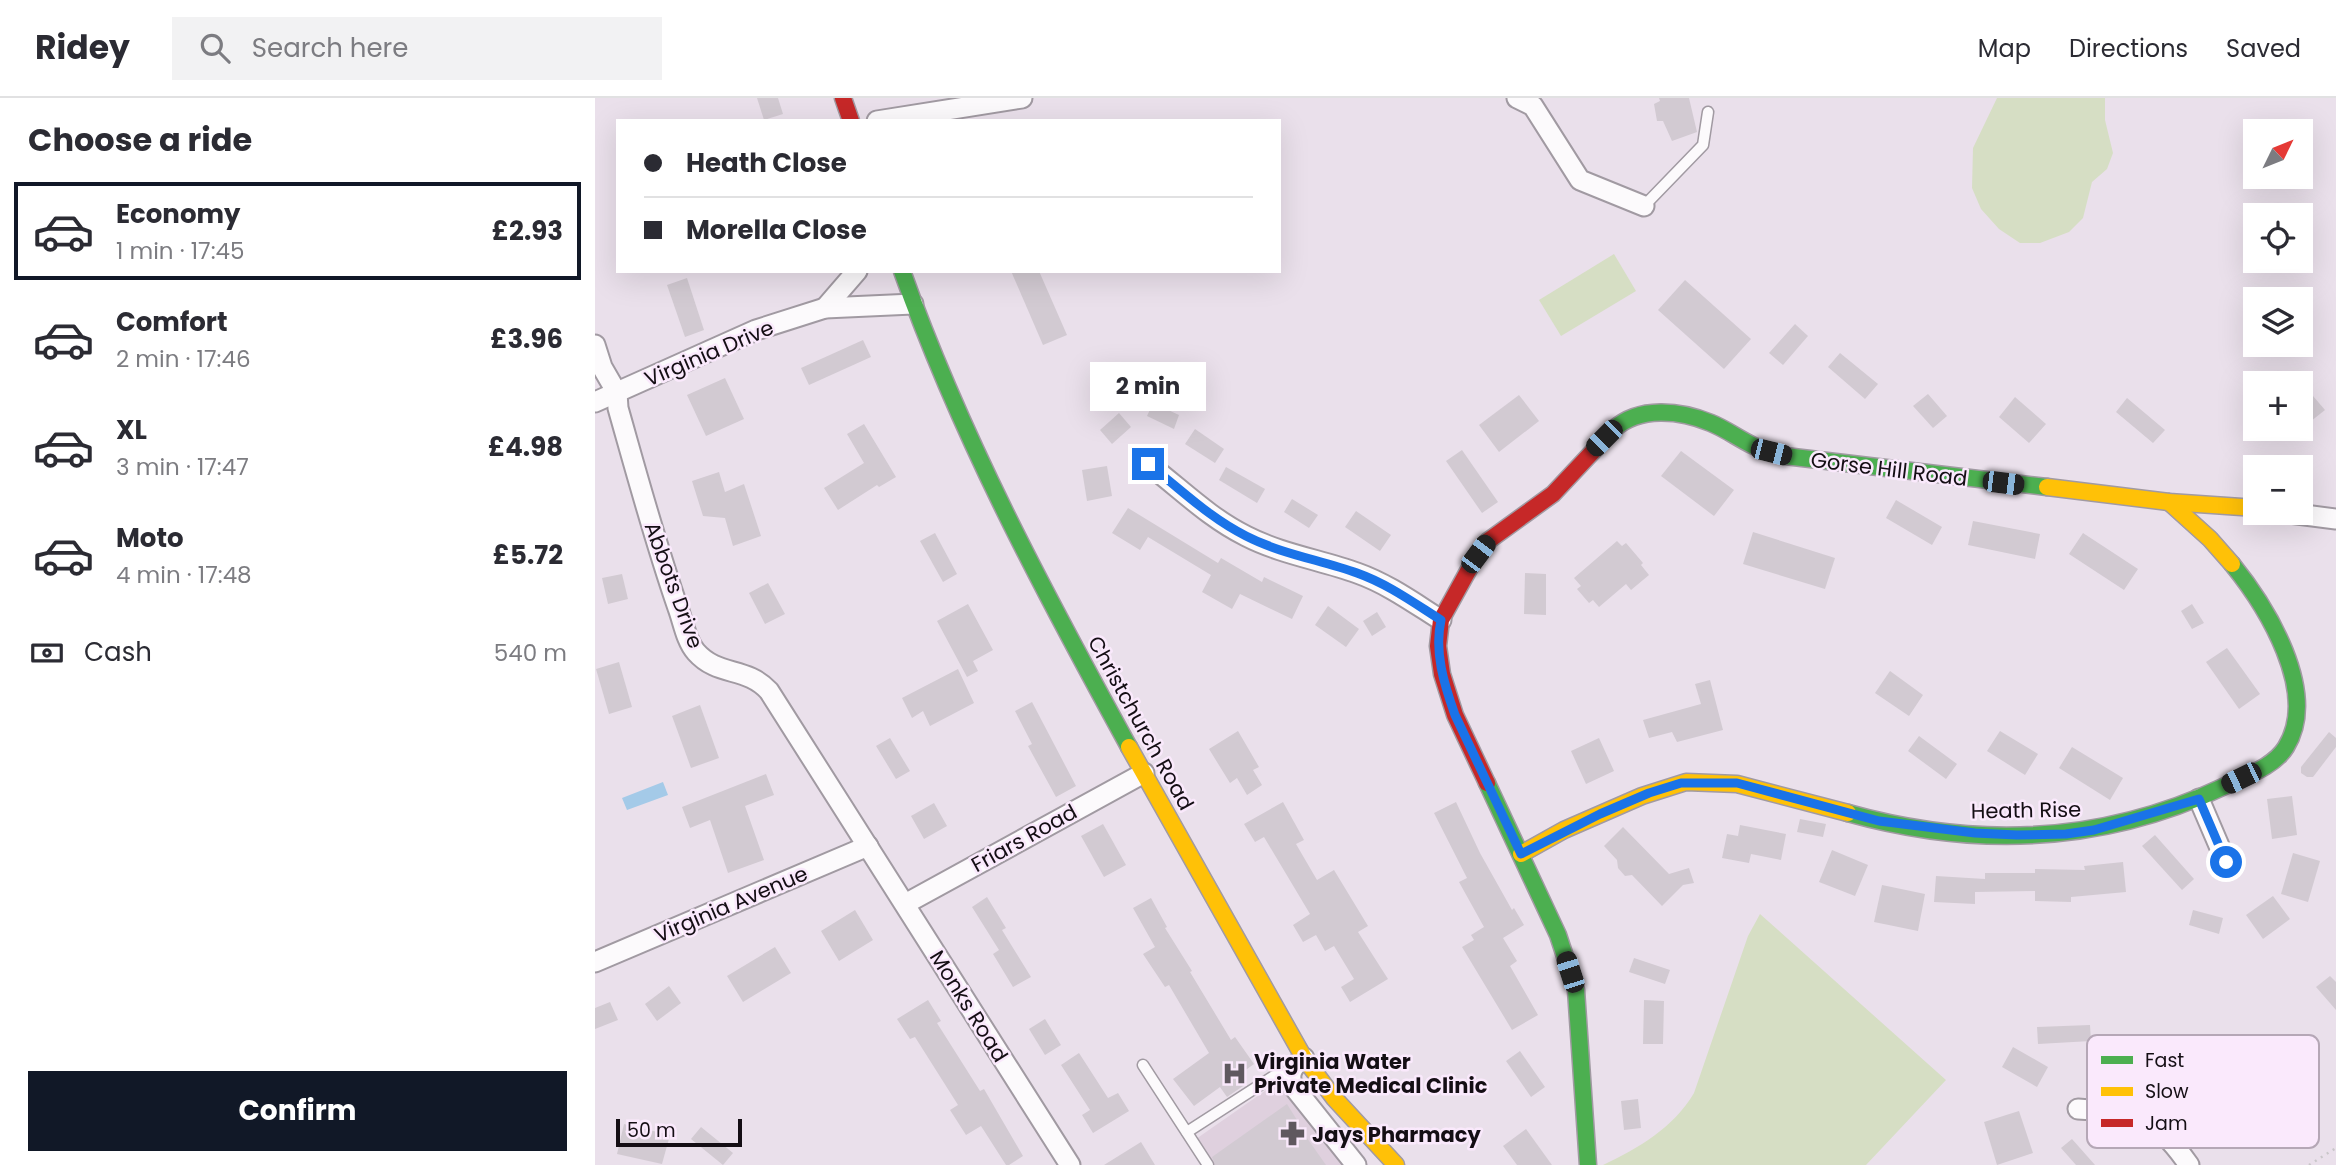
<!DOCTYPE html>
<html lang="en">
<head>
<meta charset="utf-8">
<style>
	:root { --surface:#fff; --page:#f2f2f3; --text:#2b2b33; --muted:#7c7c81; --line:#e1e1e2; --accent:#111827 }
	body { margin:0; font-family:Poppins,sans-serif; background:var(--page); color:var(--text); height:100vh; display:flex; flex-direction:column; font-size:26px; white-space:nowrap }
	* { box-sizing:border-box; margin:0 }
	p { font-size:23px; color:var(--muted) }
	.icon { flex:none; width:38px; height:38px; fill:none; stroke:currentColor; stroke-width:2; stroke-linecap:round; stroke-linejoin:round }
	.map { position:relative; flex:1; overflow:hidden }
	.panel { display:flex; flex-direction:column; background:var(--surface); width:595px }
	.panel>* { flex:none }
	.hud { position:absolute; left:21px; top:21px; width:665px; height:154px; border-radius:0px; box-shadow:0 7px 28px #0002; display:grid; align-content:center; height:154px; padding:0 28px; background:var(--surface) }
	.needle { width:46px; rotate:47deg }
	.tools { position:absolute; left:1648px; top:21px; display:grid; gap:14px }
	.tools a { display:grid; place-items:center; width:70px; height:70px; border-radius:0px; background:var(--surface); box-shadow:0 7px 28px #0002; font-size:35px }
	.scale { position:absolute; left:21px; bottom:18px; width:126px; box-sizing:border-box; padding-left:7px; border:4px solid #140e14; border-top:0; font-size:19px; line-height:24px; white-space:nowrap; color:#140e14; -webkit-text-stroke:5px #fae9fc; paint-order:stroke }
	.end { position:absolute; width:32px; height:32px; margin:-16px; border:9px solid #1a73e8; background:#fff; box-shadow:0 0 0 4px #fff }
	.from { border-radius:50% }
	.bubble { position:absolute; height:49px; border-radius:0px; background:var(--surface); box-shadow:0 7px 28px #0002; font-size:23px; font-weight:700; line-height:49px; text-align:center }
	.car { position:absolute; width:21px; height:42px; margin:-21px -10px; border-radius:9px; box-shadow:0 0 5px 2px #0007; background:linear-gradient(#222 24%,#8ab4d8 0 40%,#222 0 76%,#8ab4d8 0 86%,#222 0) }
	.hud b { display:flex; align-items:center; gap:24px; height:66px; font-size:26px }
	.hud b+b { border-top:2px solid var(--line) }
	.hud i { width:18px; height:18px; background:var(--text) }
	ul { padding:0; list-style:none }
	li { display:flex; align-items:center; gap:21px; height:98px; margin:0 14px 10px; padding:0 14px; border:4px solid transparent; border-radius:0px }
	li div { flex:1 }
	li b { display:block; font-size:26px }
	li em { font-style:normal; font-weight:700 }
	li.on { border-color:var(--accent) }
	li>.icon { width:63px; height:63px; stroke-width:1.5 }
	h2 { padding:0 28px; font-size:32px; line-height:84px }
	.pay { display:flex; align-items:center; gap:18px; height:77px; padding:0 28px; font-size:26px }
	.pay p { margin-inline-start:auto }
	.button { display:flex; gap:14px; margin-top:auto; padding:14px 28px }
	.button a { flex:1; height:80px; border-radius:0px; background:var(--accent); color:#fff; font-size:28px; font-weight:700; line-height:80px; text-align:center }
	header { display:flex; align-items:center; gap:42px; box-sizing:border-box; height:98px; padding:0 35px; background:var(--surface); border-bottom:2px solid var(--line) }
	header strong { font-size:33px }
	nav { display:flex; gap:38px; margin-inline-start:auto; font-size:24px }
	.search { width:490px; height:63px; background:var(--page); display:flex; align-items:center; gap:18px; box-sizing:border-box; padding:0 24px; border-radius:0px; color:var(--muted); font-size:26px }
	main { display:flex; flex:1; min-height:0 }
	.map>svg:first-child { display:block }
</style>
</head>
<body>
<header>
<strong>Ridey</strong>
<div class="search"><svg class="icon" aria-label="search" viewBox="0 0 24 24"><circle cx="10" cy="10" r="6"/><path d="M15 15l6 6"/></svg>Search here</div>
<nav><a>Map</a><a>Directions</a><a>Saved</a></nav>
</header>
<main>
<section class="panel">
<h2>Choose a ride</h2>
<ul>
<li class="on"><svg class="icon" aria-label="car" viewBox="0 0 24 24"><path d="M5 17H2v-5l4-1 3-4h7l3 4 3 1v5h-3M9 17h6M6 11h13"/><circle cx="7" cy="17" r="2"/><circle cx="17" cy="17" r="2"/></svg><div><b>Economy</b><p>1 min · 17:45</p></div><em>£2.93</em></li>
<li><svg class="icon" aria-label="car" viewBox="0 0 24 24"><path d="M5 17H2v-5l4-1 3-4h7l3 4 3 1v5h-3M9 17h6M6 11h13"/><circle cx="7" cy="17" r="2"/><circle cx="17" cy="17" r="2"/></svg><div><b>Comfort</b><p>2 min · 17:46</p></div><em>£3.96</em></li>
<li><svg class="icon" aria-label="car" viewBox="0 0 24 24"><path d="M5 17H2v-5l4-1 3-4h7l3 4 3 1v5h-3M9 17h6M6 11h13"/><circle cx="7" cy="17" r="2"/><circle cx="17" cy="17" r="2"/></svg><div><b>XL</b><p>3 min · 17:47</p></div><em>£4.98</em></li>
<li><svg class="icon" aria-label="car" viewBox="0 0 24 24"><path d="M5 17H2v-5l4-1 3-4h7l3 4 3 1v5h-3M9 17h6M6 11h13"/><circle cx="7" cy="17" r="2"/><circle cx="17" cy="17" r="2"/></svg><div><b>Moto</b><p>4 min · 17:48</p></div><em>£5.72</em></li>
</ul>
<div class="pay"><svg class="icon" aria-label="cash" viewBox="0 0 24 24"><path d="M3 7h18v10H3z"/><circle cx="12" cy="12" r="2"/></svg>Cash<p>540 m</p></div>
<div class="button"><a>Confirm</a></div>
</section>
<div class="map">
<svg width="1741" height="1067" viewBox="0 0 1741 1067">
	<rect width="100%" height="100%" fill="#eae0eb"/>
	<polygon fill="#dfd0de" points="687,981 756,1067 619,1067 601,1041"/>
	<g fill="#d6dec4">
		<polygon points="1402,0 1510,0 1510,22 1518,55 1512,71 1497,84 1488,120 1474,134 1445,145 1425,145 1404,131 1386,111 1377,90 1378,50"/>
		<polygon points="1019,156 1041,193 966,238 944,202"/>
		<path d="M 1165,816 L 1351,982 L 1271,1067 L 1008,1067 C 1044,1050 1078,1030 1099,995 L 1153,838 Z"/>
	</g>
	<polygon fill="#a4cae8" points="68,684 73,697 32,712 27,700"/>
	<g fill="#d2cad2">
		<polygon points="162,0 183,0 188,16 169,22"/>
		<polygon points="1064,0 1094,0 1102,34 1077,43 1068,23 1062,23 1059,6 1065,3"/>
		<polygon points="416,173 444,173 472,237 448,247"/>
		<polygon points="92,180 109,232 90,239 72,187"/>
		<polygon points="1090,182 1156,241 1129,271 1063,212"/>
		<polygon points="1200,226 1213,238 1188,267 1174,255"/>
		<polygon points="268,242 276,259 214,287 206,270"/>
		<polygon points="1245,255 1283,286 1270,301 1233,269"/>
		<polygon points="130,280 149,321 111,338 92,297"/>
		<polygon points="1706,284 1730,312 1706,331"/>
		<polygon points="1333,296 1352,318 1338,330 1318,308"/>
		<polygon points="924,297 944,323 904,354 884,327"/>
		<polygon points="1420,299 1451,326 1434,345 1404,319"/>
		<polygon points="1532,300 1570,332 1558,345 1521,314"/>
		<polygon points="558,305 584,317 579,331 552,318"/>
		<polygon points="524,315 536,329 517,346 505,332"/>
		<polygon points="269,326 301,379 284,389 282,387 243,412 229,390 269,365 252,336"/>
		<polygon points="600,331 629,351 620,365 590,346"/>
		<polygon points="867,352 903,404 887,415 851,363"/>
		<polygon points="1086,353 1139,392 1119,418 1066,378"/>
		<polygon points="512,368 517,398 492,403 487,372"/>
		<polygon points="631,369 670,391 662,405 624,382"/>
		<polygon points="124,374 130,394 149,386 166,438 138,448 130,420 108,418 97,383"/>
		<polygon points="697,401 723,417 714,430 689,414"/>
		<polygon points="1301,402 1347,429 1337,447 1291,420"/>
		<polygon points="533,410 623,465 626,460 667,484 669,479 708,498 697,521 645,496 637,511 607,494 616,477 553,439 545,452 517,435"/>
		<polygon points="761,413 796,437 785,453 750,429"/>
		<polygon points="1378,423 1445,436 1440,461 1373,447"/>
		<polygon points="1158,434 1240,460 1230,491 1148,466"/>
		<polygon points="340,435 362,476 348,484 325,443"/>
		<polygon points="1488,435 1543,471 1529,492 1474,456"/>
		<polygon points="1022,443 1027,448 1031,445 1048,465 1046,467 1054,477 1036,492 1031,486 1004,509 998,502 994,505 982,491 986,488 979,480"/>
		<polygon points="930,475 951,476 951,517 929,516"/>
		<polygon points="27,476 33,501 13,506 7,480"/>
		<polygon points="173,485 190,516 170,526 154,495"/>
		<polygon points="373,506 398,552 378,563 383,573 372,579 342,523"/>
		<polygon points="1597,506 1609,525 1597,531 1586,513"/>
		<polygon points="733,508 764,531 751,549 720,527"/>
		<polygon points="782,514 791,529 777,538 768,523"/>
		<polygon points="1632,550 1665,596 1644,611 1611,564"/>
		<polygon points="24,564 37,609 14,616 1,571"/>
		<polygon points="363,571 379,605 335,628 328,613 317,620 307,600"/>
		<polygon points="1295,573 1328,597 1314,618 1280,595"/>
		<polygon points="1115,582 1128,632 1082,644 1077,634 1054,640 1048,622 1106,606 1100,586"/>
		<polygon points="437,604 481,688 461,699 433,648 437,646 420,613"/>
		<polygon points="105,607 124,660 96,670 77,618"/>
		<polygon points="643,633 664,669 658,672 667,687 652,697 642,680 635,685 614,651"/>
		<polygon points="1405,633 1443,656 1430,677 1392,653"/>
		<polygon points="1734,634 1741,640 1741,649 1718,679 1712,679 1706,675 1706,669"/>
		<polygon points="1324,638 1362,666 1351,681 1313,653"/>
		<polygon points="295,640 315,673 301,681 281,648"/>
		<polygon points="1004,640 1019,673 991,686 976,653"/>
		<polygon points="1477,649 1528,680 1515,702 1464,670"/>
		<polygon points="171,676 179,697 150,708 169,762 133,775 115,722 95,730 87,709"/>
		<polygon points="1697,698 1702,737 1677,741 1672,701"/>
		<polygon points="688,704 709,742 701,746 722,782 739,772 773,828 763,834 793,881 755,904 746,889 759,881 739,848 730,853 721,837 708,844 698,827 715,816 669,739 660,744 649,726"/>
		<polygon points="861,704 885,755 917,812 919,810 929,827 908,840 922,863 915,868 943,917 917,932 867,849 879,842 876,837 889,829 864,784 872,780 839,715"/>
		<polygon points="339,705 352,728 329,741 316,718"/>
		<polygon points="1205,721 1231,726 1228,739 1202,734"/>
		<polygon points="508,726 531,767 509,779 486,738"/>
		<polygon points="1145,727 1191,736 1186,762 1156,756 1154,765 1127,760 1132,736 1143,738"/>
		<polygon points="1028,729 1074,776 1094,770 1099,785 1088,787 1067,808 1037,777 1030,778 1023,770 1022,762 1009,748"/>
		<polygon points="1560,737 1599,781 1587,792 1547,748"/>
		<polygon points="1237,752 1273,767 1260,798 1224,784"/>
		<polygon points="1698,755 1725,763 1713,804 1686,796"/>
		<polygon points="1528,764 1531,794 1476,799 1476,804 1440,803 1440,793 1380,794 1380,806 1339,804 1341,778 1390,781 1390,775 1440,775 1440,771 1490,772 1489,768"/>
		<polygon points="1287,787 1330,796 1323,833 1279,824"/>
		<polygon points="1678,798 1695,821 1668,841 1651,817"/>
		<polygon points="392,799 411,830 407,832 436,879 418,889 398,856 404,852 377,809"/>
		<polygon points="556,800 572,829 570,830 597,873 595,874 636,942 640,939 659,966 645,976 651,986 632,999 625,989 599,1008 578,981 614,955 574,887 570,889 548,856 560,849 538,810"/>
		<polygon points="260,812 278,842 244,863 226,833"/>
		<polygon points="1598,812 1628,820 1624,836 1594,827"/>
		<polygon points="180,849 196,875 148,904 132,878"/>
		<polygon points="1039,860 1075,872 1070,886 1034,874"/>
		<polygon points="1735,878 1741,884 1741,912 1721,889"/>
		<polygon points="74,888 86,905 62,923 50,906"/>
		<polygon points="333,902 346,923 342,925 385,993 389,991 428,1058 414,1067 411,1067 386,1028 371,1037 355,1012 363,1007 320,939 315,941 302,921"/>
		<polygon points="1049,902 1069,903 1068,946 1048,946"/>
		<polygon points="15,904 23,922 0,931 0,910"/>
		<polygon points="450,921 466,947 450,957 434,931"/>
		<polygon points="1495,927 1496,943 1443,946 1442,929"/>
		<polygon points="1418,949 1453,969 1442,989 1407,969"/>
		<polygon points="925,953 950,989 936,999 911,963"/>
		<polygon points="484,955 513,1000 523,995 534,1013 498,1035 487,1017 495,1012 466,967"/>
		<polygon points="1043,1001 1046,1030 1029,1032 1026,1003"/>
		<polygon points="692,1006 702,1022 700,1023 731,1067 620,1067 617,1059"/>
		<polygon points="1424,1013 1438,1055 1402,1067 1389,1024"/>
		<polygon points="29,1026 75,1037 67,1066 22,1056"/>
		<polygon points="106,1029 138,1055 128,1067 96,1041"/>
		<polygon points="931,1031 957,1067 922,1067 908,1048"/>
		<polygon points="1477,1041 1500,1067 1481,1067 1466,1050"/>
		<polygon points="546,1044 560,1067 509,1067"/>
	</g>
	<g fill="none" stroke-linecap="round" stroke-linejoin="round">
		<defs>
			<g id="lane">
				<polyline points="1049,108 1108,47 1113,14"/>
				<polyline points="548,967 613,1067"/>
				<polyline points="592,1034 679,978 696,977"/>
			</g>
			<g id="street">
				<polyline points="922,0 938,8 985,82 1049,108"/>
				<polyline points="282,23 427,0"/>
				<polyline points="230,210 262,173"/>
				<path d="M 0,247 L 7,269 L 22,295 L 23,310 C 42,377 60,444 83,510 C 88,523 91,543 101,554 C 123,579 151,568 174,593 L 475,1067"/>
				<polyline points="0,304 161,232 230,210 318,206"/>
				<path d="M 553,366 C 586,391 613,419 651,438 C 686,456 726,462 762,475 C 793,486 819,505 846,522"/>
				<polyline points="1694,415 1741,421"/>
				<polyline points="1604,701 1631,764"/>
				<polyline points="310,806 549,675"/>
				<polyline points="0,864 273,748"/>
				<path d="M 709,960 C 699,967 692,975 698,988 L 761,1067"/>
				<path d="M 1483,1011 C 1541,1015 1559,1017 1594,1067"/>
			</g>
			<g id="fast">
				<path d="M 307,173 C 366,339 449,494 534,649"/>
				<path d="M 1019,331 C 1044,308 1085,312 1116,325 C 1131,331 1144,341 1159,348 C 1169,352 1180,355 1190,358 L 1452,389"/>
				<polyline points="892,685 963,837 981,892 993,1067"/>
				<path d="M 1253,715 C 1382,751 1508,746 1630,688 C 1650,678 1679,669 1691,649 C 1725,594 1671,508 1637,466"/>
			</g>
			<g id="slow">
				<polyline points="1452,389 1574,404 1661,410"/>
				<polyline points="1574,404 1615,441 1637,466"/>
				<polyline points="534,649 709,960 739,1000 801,1067"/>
				<polyline points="926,756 969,732 1047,698 1091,684 1142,686 1253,715"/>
			</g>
			<g id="jam">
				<polyline points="248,0 256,23"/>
				<polyline points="892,685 860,617 847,576 843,548 846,522 883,455 893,443 958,396 1019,331"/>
			</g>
		</defs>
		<use href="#lane" stroke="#a19aa2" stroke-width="13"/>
		<use href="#street" stroke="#a19aa2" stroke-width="23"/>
		<use href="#fast" stroke="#a19aa2" stroke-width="19"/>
		<use href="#slow" stroke="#a19aa2" stroke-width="19"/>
		<use href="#jam" stroke="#a19aa2" stroke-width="19"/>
		<polyline stroke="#c9c6c9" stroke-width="2.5" stroke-dasharray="2 5" stroke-linecap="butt" points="1714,1067 1741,1050"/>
		<use href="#lane" stroke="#fcfafc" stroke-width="10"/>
		<use href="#street" stroke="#fcfafc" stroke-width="19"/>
		<use href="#fast" stroke="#4caf50" stroke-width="16"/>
		<use href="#slow" stroke="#ffc107" stroke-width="16"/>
		<use href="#jam" stroke="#c62828" stroke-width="16"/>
	</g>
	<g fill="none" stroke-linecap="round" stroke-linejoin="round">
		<path stroke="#1a73e8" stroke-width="9" d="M 553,366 C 586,391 613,419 651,438 C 686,456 726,462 762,475 C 793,486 819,505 846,522 C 839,554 849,586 860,617 L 926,756 L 1005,716 L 1054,695 L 1086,685 L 1142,685 L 1284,723 L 1380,735 L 1422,737 L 1471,736 L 1499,732 L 1604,701 L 1631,764"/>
	</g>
	<defs>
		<symbol id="hospital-bare" viewBox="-9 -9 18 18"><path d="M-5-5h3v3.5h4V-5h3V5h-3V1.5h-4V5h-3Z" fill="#5f585f" stroke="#fae9fc" stroke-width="2.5" paint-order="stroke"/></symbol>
		<symbol id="pharmacy-bare" viewBox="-9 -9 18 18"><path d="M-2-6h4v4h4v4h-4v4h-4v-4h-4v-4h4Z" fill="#5f585f" stroke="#fae9fc" stroke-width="2.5" paint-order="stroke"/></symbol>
	</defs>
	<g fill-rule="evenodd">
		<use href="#hospital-bare" x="622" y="958" width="35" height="35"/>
		<use href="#pharmacy-bare" x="680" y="1018" width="35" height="35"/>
	</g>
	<g text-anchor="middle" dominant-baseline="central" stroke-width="5" stroke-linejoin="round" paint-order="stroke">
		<g font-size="21" fill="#140e14" stroke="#fae9fc">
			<text transform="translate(114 255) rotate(-23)">Virginia Drive</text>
			<text transform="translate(1294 371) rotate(7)">Gorse Hill Road</text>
			<text transform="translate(79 487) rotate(70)">Abbots Drive</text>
			<text transform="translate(546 625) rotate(61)">Christchurch Road</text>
			<text transform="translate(1431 712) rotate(-1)">Heath Rise</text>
			<text transform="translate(429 740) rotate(-29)">Friars Road</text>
			<text transform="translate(136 806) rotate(-23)">Virginia Avenue</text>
			<text transform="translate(374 908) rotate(58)">Monks Road</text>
		</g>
		<g font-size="21" font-weight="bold" fill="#140e14" stroke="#fae9fc" text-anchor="start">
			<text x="659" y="963">Virginia Water<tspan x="659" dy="24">Private Medical Clinic</tspan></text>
			<text x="717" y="1036">Jays Pharmacy</text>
		</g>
	</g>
	<rect x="1492" y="937" width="232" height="113" rx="10" fill="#fae9fc" stroke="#b5a7b6" stroke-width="2"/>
	<rect x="1506" y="958" width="32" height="8" fill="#4caf50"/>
	<rect x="1506" y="989" width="32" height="9" fill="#ffc107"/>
	<rect x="1506" y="1021" width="32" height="8" fill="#c62828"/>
	<g font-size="19" fill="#140e14">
		<text x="1550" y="969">Fast</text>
		<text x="1550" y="1000">Slow</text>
		<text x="1550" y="1032">Jam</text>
	</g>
</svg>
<div class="tools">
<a><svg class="needle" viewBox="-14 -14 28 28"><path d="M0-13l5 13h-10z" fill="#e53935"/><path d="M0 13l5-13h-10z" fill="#7c7c81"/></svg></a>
<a><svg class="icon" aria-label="locate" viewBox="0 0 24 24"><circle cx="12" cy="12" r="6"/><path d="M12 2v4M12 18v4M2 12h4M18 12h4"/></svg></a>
<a><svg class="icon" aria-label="layers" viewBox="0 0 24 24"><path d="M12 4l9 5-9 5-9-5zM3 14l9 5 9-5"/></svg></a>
<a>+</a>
<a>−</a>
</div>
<div class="scale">50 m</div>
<i class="end from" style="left:1631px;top:764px"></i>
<i class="end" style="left:553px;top:366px"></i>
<div class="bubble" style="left:495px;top:264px;width:116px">2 min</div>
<i class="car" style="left:1009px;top:340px;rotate:225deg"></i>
<i class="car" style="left:1176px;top:354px;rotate:104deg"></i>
<i class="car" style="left:1408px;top:385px;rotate:97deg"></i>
<i class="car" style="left:883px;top:456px;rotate:37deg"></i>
<i class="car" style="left:1646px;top:680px;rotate:244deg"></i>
<i class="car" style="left:975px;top:874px;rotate:342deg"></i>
<div class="hud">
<b><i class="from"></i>Heath Close</b>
<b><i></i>Morella Close</b>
</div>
</div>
</main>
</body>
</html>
